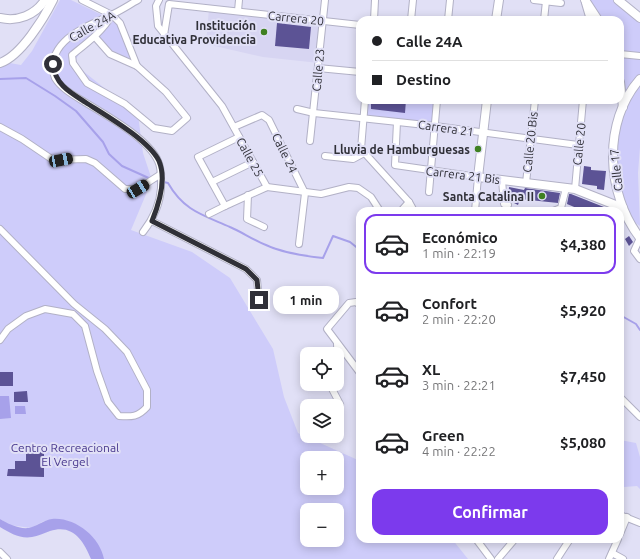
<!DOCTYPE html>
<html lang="es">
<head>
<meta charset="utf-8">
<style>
	:root { --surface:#fff; --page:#f6f6f6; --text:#202124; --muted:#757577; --line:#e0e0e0; --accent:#7c3aed }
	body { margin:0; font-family:Ubuntu,sans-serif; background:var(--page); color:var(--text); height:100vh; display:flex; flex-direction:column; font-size:15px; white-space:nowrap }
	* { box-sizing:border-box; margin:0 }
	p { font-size:13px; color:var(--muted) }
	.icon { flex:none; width:22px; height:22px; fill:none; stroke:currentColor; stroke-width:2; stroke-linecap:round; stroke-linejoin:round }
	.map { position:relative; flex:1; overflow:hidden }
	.sheet { position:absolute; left:356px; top:207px; width:268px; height:336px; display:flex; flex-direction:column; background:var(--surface); border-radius:12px; box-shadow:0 2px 10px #0003 }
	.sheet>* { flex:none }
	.top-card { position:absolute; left:356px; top:16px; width:268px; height:88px; border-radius:12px; box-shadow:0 2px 10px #0003; display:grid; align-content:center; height:88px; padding:0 16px; background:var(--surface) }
	.controls { position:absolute; left:300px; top:347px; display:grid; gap:8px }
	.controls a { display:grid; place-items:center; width:44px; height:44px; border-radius:8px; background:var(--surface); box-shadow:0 2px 10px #0003; font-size:20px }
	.end { position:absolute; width:18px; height:18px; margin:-9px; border:5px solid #303038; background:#fff; box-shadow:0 0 0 2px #fff }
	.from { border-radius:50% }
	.bubble { position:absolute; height:28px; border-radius:12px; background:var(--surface); box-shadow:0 2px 10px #0003; font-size:13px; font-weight:700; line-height:28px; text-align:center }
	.car { position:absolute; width:12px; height:24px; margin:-12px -6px; border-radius:5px; box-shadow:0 0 3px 1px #0007; background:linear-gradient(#222 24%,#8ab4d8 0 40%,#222 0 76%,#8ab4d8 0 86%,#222 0) }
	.top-card b { display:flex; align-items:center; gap:14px; height:38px; font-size:15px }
	.top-card b+b { border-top:1px solid var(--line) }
	.top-card i { width:10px; height:10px; background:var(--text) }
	ul { padding:7px 0 0; list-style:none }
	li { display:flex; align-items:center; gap:12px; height:60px; margin:0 8px 6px; padding:0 8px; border:2px solid transparent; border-radius:12px }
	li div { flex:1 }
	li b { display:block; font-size:15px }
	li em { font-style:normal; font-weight:700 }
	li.current { border-color:var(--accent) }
	li>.icon { width:36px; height:36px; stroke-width:1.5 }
	.cta { display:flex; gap:8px; margin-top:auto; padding:8px 16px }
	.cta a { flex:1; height:46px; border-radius:12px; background:var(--accent); color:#fff; font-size:16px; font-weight:700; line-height:46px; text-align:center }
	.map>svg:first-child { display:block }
</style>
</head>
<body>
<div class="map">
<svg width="640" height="559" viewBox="0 0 640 559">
	<rect width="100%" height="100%" fill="#e1e0f6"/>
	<polygon fill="#d7d5f2" points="209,8 322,21 319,63 263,57 206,44"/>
	<g fill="#ceccfa" fill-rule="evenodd">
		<path d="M 60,0 L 71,0 L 106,17 L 73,63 L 138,115 L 143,153 L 152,180 L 131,230 L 192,252 L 230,278 L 273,349 L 284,397 L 298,433 L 360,461 L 360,539 L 452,539 L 468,559 L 100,559 L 91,536 L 72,523 L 64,520 L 44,521 L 31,528 L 10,525 L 0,519 L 0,64 L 4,62 L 21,65 L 32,51 ZM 307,458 L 337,458 L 337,488 L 307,488 ZM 307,510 L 337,510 L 337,540 L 307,540 Z"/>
		<polygon points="585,0 618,0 640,18 640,147 638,173 640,226 627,217 613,160 623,107 620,82 620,20 598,20"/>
		<polygon points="112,15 120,23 137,66 110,54 95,37"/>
		<polygon points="365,100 371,100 371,109 404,112 406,100 437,100 435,126 363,117"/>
		<polygon points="620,440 636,443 640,457 640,489 637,486 624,487 620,484"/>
	</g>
	<g fill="#a7a1ea">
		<polygon points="0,396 9,396 11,418 0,419"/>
		<polygon points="15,406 25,406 26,414 15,414"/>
		<path d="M 0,519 C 8,524 23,531 32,527 C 39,525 44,520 52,519 C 75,517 100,537 104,559 L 91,559 C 83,540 73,524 50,531 C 44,533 38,536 32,537 C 20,539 10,533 0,527 Z"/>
	</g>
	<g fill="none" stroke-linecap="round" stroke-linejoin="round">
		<g stroke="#a7a1ea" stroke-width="2">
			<polyline points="0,79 26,78 55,96 76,111 103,142 109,154 122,166 151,179"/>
			<path d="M 155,180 L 168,183 C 184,211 203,215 230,227 C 242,232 253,240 266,245 C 283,253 304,256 323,258 L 333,236 L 350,242 L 360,250"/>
			<polyline points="620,315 636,324 640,330"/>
		</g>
	</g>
	<g fill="#5c5395">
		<polygon points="277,23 311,27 309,49 275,46"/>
		<polygon points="371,100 406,100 405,113 371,109"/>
		<polygon points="584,166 591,167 591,170 606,171 604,190 597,189 597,186 582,184"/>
		<polygon points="509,187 524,190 525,188 560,193 558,203 520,199 518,205 508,200"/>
		<polygon points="569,194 571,194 614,211 584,211 579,209 567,204"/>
		<polygon points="629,236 633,242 629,246 625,239"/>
		<rect x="0" y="372" width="13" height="14"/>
		<polygon points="27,391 28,402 14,402 14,392"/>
		<polygon points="26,452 44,452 44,477 7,476 8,469 15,469 15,461 26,461"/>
	</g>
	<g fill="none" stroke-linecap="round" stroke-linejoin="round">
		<defs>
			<g id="minor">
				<polyline points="82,0 112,15 120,23 137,66"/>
				<path d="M 138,0 C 129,5 120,11 111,15 C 95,23 77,29 64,42 C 55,51 49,65 55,78 C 61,88 73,95 83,101 C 104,114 148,138 158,161 C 162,169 161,180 161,188 C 160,205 153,219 143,232"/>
				<polyline points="159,0 156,6 158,26 222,106 267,187"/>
				<polyline points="534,0 561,3"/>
				<polyline points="585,3 590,20"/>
				<polyline points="238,11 239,0"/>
				<polyline points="374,20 375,0"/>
				<polyline points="411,20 413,0"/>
				<polyline points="448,20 450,0"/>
				<polyline points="544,20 546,1"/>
				<polyline points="164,35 169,4 360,25"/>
				<path d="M 95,37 L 110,54 L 137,66 L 166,92 L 187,118 L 172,131 L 154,128 L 125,104 L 87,83 L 73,63 L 72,55 C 87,43 102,32 112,15"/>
				<polyline points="620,54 640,56"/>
				<polyline points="318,68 360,72"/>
				<polyline points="365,100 361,149 409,202"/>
				<polyline points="297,109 314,113 435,126 578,145"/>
				<polyline points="397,122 395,165 478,177 475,211"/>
				<polyline points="0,127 22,139 53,160 86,159 95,163 125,189 138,189 161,174"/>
				<polyline points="234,127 262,115 269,120 305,193"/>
				<polyline points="310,141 325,0"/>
				<polyline points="325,156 353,159 364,153"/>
				<polyline points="502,180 504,204 508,205"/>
				<polyline points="212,182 253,162"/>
				<polyline points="526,183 535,100"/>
				<polyline points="267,187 321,194 349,187 358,188 371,197 380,211"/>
				<polyline points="575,189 583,100"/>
				<polyline points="429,192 437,100"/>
				<polyline points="248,195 247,219 264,227"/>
				<polyline points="225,206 267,187"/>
				<polyline points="401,211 409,202 414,211"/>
				<polyline points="553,211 561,208 566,188"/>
				<polyline points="209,214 225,206 198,157 239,137"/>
				<polyline points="620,219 623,208"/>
				<polyline points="152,221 246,269 257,280 259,300"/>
				<path d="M 0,229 L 74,304 L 105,329 L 127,352 L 147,390 L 147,407 C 138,417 132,417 119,416 L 108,402 L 97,371 L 85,326 L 73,314 L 45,309 L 26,316 L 8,329 L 0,340"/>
				<polyline points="640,238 634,251 640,259"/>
				<polyline points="299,244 305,193"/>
				<polyline points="360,305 356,302 349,303 327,329 360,373"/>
				<polyline points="337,380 339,379 337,344"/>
				<polyline points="330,385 340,404"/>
				<polyline points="620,397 640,417"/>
				<polyline points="620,515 640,523"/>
				<polyline points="620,534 627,517"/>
				<polyline points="476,539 491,559"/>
				<polyline points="0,552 7,559"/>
				<polyline points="612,553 623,559"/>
				<polyline points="498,559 515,539"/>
				<polyline points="557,559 570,539"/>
				<polyline points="609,559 618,539"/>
			</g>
			<g id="major">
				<polyline points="585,0 598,20"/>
				<polyline points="618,0 640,18"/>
				<path d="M 0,18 C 18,22 35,15 45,0"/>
				<polyline points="496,20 499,0"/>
				<path d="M 0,63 C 21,56 44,18 53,0"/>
				<path d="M 640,79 C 602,122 606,194 640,238"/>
				<polyline points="620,82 623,107"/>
				<polyline points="487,100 478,177 575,189 623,208"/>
			</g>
		</defs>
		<use href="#minor" stroke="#b2b1c6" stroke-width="8"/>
		<use href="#major" stroke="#b2b1c6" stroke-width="10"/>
		<use href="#minor" stroke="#fff" stroke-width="6"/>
		<use href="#major" stroke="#fff" stroke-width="8"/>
	</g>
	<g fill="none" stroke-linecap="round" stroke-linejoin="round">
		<path stroke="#303038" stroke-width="5" d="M 53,64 C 55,84 69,92 85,102 C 105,115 149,140 159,161 C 167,180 159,204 152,221 L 246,269 L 257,280 L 259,300"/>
	</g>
	<g fill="#3f8021" stroke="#e1e0f6" stroke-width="1.5">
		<circle cx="264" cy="32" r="4"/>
		<circle cx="478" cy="149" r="4"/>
		<circle cx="542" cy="196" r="4"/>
	</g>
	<g text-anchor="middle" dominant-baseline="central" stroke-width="4" stroke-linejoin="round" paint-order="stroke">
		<g font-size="12" fill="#303038" stroke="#e1e0f6">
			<text transform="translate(296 18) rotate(6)">Carrera 20</text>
			<text transform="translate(92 26) rotate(-29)">Calle 24A</text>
			<text transform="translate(318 70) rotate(-85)">Calle 23</text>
			<text transform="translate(446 128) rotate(8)">Carrera 21</text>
			<text transform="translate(530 142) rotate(-84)">Calle 20 Bis</text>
			<text transform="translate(579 144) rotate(-84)">Calle 20</text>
			<text transform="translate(285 153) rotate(64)">Calle 24</text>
			<text transform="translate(250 157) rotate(61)">Calle 25</text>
			<text transform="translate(616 170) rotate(-96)">Calle 17</text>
			<text transform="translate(463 175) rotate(7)">Carrera 21 Bis</text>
		</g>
		<g font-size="12" font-weight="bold" fill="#303038" stroke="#e1e0f6" text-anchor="end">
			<text x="256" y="25">Institución<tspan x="256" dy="14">Educativa Providencia</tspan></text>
			<text x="470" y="149">Lluvia de Hamburguesas</text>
			<text x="534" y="196">Santa Catalina II</text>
		</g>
		<g font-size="12" fill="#49398e" stroke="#e1e0f6">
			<text x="65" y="447">Centro Recreacional<tspan x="65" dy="14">El Vergel</tspan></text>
		</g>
	</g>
</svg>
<div class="controls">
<a><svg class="icon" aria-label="locate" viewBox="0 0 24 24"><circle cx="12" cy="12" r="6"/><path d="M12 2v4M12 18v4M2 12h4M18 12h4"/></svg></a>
<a><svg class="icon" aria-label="layers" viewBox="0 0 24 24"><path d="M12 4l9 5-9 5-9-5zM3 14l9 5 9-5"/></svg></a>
<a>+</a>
<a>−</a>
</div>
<i class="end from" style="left:53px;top:64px"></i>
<i class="end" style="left:259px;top:300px"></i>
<div class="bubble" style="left:273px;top:286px;width:66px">1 min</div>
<i class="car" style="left:61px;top:160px;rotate:79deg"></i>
<i class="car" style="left:138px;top:189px;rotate:59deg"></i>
<div class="top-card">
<b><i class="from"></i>Calle 24A</b>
<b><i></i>Destino</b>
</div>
<section class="sheet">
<ul>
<li class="current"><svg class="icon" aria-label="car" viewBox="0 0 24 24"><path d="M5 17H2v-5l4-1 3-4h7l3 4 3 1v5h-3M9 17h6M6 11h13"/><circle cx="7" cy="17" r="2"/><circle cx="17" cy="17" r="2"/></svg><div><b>Económico</b><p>1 min · 22:19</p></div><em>$4,380</em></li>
<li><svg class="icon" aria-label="car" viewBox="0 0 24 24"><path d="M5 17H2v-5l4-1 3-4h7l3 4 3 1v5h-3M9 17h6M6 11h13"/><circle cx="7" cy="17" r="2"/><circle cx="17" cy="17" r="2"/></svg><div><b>Confort</b><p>2 min · 22:20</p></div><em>$5,920</em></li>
<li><svg class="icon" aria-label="car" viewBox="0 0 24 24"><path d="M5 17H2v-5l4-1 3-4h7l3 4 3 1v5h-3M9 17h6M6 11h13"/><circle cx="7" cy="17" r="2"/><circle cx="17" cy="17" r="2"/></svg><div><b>XL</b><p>3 min · 22:21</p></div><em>$7,450</em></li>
<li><svg class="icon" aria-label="car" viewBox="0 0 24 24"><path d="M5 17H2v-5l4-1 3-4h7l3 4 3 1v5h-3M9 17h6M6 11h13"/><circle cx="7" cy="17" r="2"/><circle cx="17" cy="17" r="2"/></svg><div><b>Green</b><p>4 min · 22:22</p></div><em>$5,080</em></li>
</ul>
<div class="cta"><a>Confirmar</a></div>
</section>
</div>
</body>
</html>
